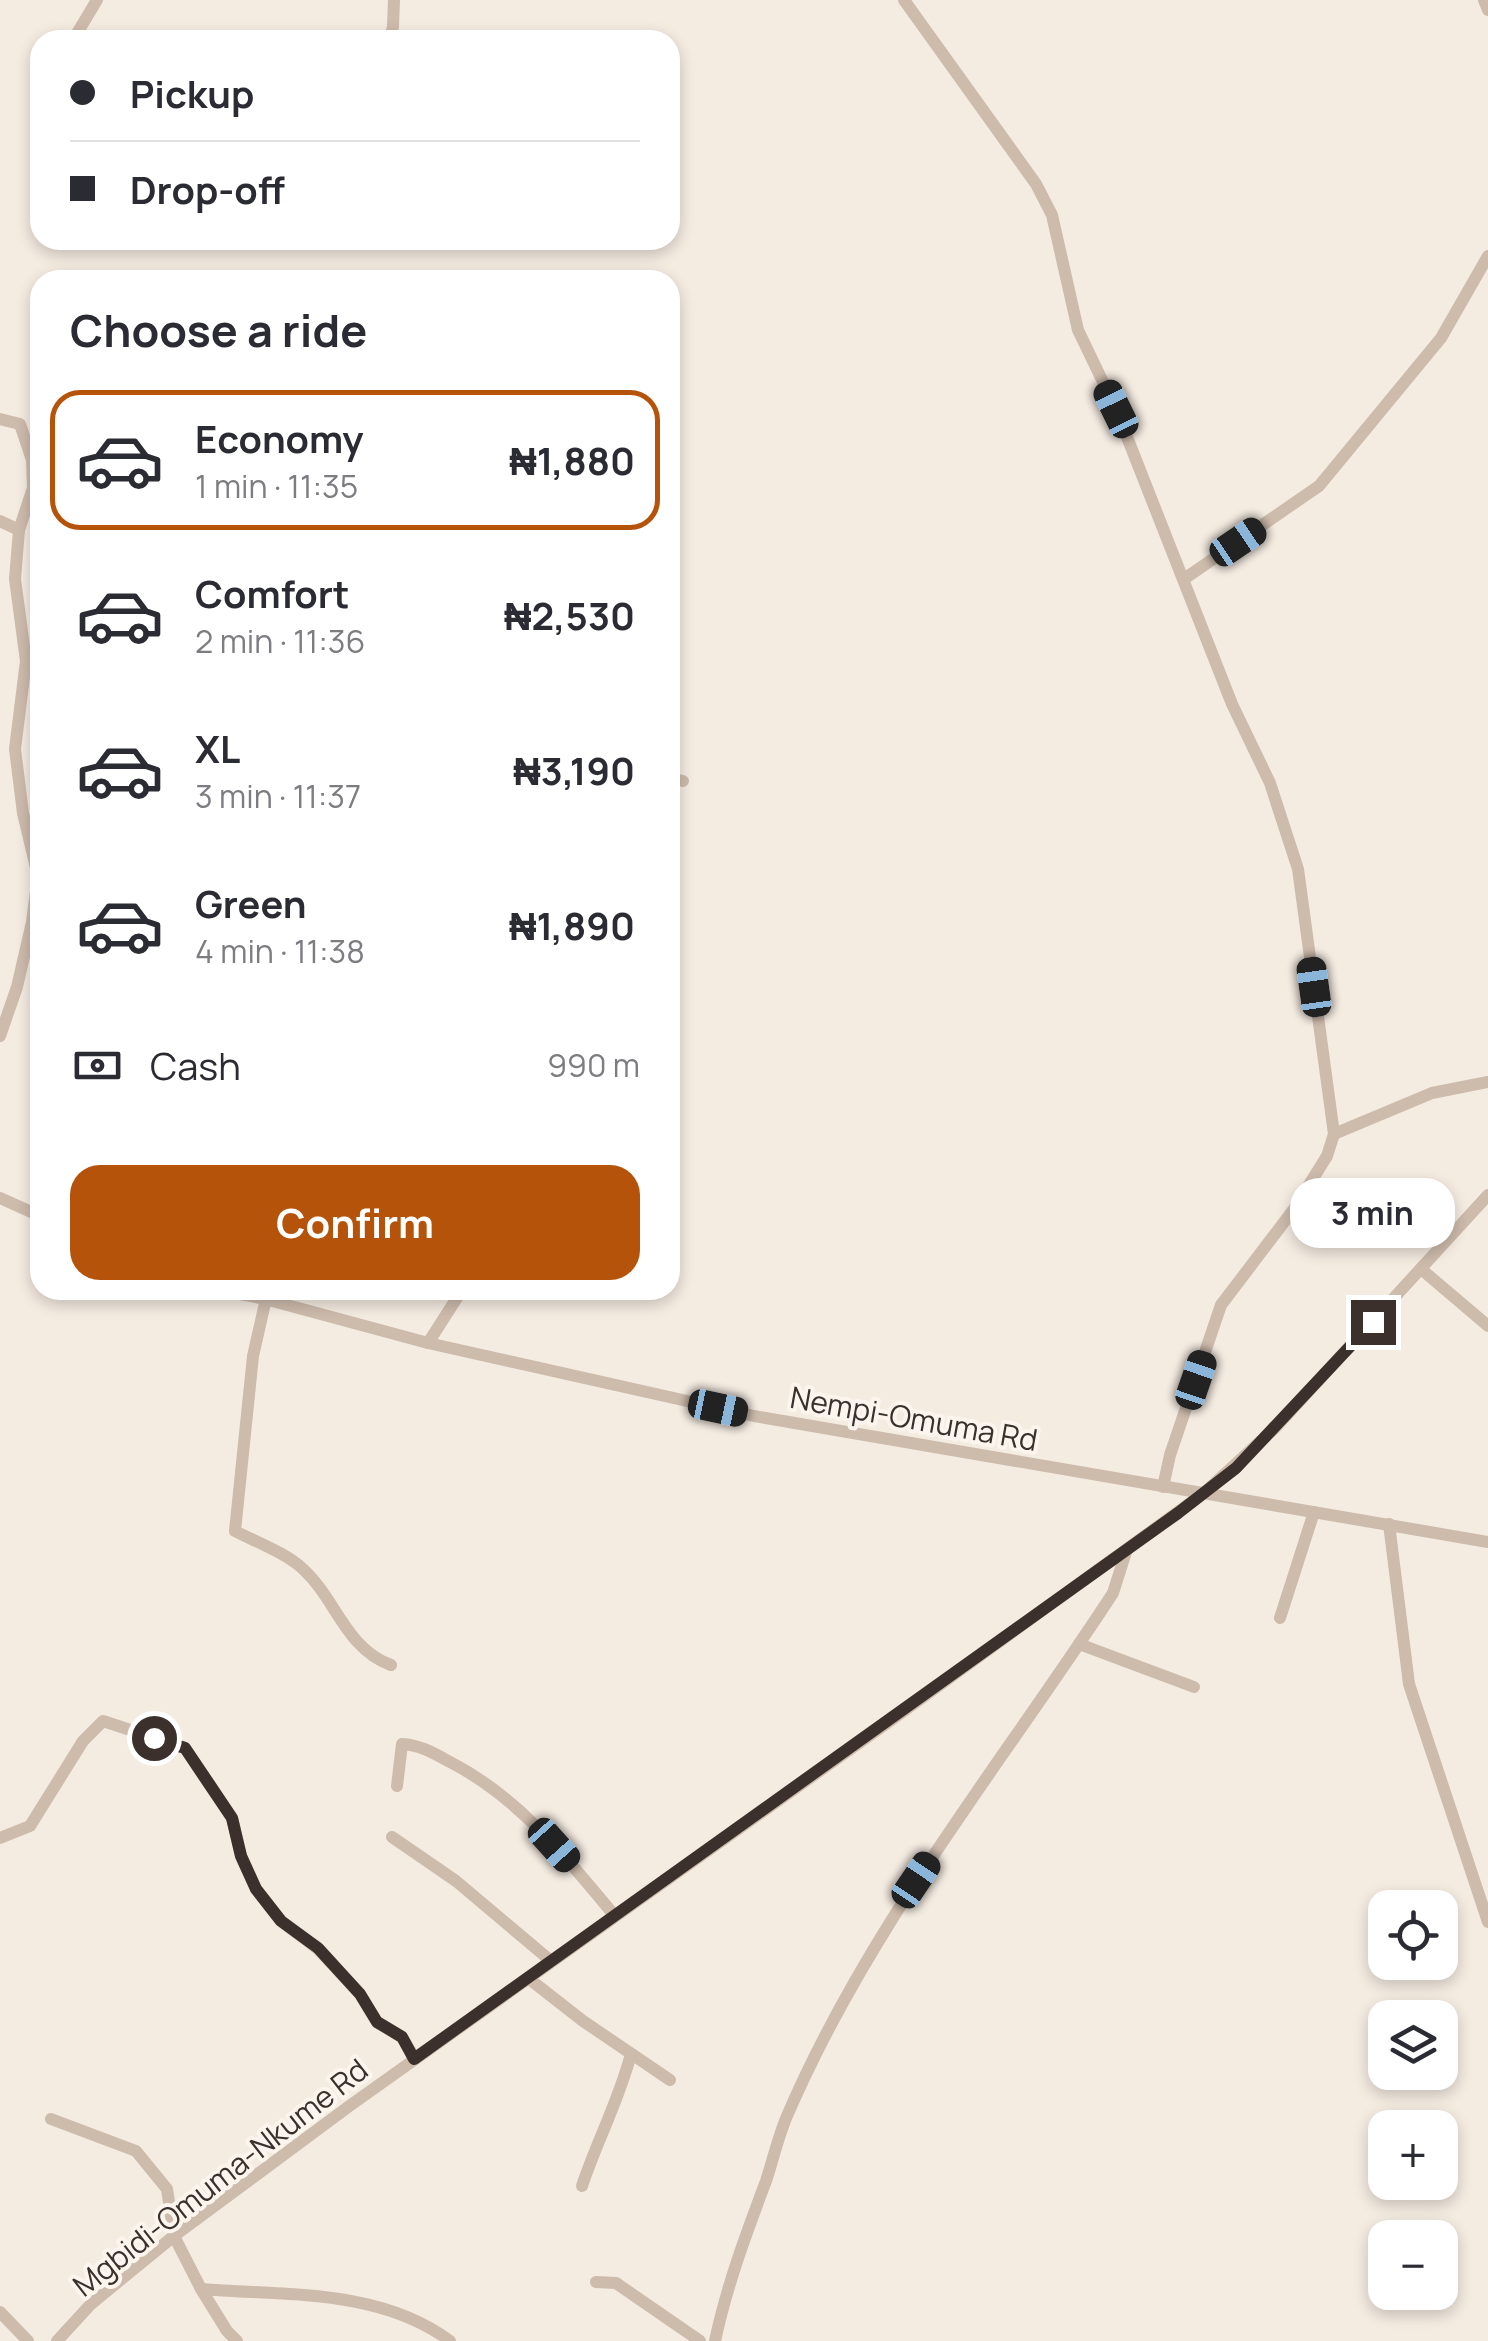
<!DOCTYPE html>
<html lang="en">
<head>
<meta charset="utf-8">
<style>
	:root { --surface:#fff; --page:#f7f7f7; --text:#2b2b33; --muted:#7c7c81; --line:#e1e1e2; --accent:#b45309 }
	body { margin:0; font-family:Manrope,sans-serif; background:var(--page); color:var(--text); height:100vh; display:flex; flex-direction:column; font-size:38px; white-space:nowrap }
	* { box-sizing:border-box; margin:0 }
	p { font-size:32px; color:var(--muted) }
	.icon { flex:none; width:55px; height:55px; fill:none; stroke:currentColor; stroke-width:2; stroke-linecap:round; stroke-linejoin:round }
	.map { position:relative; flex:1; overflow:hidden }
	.sheet { position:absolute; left:30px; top:270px; width:650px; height:1030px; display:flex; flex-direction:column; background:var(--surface); border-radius:30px; box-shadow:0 5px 15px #0003 }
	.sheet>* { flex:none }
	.hud { position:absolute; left:30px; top:30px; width:650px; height:220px; border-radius:30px; box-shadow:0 5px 15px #0003; display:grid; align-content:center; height:220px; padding:0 40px; background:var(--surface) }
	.fabs { position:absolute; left:1368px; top:1890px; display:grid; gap:20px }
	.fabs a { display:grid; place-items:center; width:90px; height:90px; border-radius:20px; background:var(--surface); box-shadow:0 5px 15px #0003; font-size:50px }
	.end { position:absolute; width:45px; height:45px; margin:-22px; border:12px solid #3b302b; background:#fff; box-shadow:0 0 0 5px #fff }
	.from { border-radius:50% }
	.bubble { position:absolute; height:70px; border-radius:30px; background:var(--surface); box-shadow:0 5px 15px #0003; font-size:32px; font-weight:700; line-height:70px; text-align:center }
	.car { position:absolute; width:30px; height:60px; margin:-30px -15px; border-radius:12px; box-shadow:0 0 8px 2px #0007; background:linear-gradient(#222 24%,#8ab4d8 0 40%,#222 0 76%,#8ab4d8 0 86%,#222 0) }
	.hud b { display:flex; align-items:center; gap:35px; height:95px; font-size:38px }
	.hud b+b { border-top:2px solid var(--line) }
	.hud i { width:25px; height:25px; background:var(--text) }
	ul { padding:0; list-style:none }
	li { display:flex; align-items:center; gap:30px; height:140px; margin:0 20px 15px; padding:0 20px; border:5px solid transparent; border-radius:30px }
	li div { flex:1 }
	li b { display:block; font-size:38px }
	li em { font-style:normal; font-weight:700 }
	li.selected { border-color:var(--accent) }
	li>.icon { width:90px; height:90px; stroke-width:1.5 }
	h2 { padding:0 40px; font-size:45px; line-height:120px }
	.pay { display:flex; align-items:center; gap:25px; height:110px; padding:0 40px; font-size:38px }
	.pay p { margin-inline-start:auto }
	.cta { display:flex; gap:20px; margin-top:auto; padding:20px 40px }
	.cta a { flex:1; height:115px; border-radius:30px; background:var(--accent); color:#fff; font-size:40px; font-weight:700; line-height:115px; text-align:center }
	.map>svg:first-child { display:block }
</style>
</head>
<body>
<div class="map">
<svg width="1488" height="2341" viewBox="0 0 1488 2341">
	<rect width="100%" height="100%" fill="#f4ebe1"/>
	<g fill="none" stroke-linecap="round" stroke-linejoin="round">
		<g stroke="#cdbbac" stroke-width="12">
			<polyline points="904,0 1036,184 1052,215 1078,330 1116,409 1232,704 1270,783 1298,869 1334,1134 1327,1156 1294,1209 1221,1305 1170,1455 1163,1487"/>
			<polyline points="1484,0 1488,10"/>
			<polyline points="73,40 97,0"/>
			<polyline points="389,40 393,27 394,0"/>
			<polyline points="0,419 20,424 32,460 33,488 19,530 15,579 26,661 15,749 23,813 38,876 32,922 17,987 0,1036"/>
			<polyline points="0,521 19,530"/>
			<polyline points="1184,579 1319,486 1441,338 1488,256"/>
			<polyline points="670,778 683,781"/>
			<polyline points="1334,1134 1432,1093 1488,1082"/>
			<polyline points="0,1198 40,1216"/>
			<polyline points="1421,1269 1488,1326"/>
			<polyline points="219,1290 265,1299 428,1343 754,1416 1488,1542"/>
			<path d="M 268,1290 L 253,1356 L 235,1531 C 256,1542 286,1553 303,1569 C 336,1599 346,1649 391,1665"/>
			<polyline points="428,1343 462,1290"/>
			<polyline points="1389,1524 1409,1684 1488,1922"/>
			<polyline points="1280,1618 1314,1512"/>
			<polyline points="1079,1644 1194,1687"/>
			<path d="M 397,1786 L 402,1744 C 421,1745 435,1754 452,1763 C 519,1798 566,1857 614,1915"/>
			<polyline points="392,1837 456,1881 551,1961"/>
			<polyline points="0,1838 30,1826 83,1741 103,1721 185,1748 232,1818 241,1856 256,1889 281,1921 318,1949 360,1994 377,2022 402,2037 415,2059"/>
			<polyline points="528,1978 583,2021 670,2080"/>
			<polyline points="51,2119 136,2151 167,2189 174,2236 201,2289"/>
			<path d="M 582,2186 C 597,2141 619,2100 631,2054"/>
			<polyline points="596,2282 616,2283 700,2341"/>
			<polyline points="0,2312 28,2341"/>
			<polyline points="57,2341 91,2304 174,2236 348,2107 894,1718 1204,1493 1275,1428 1488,1195"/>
			<path d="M 237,2341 L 227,2331 L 201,2289 C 284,2296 379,2288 450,2341"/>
			<path d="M 715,2341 C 727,2285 746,2234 766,2181 C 773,2160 778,2137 787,2116 C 869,1925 1001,1765 1113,1593 L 1126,1552"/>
		</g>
	</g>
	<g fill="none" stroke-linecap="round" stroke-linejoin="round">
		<polyline stroke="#3b302b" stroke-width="12" points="154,1738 185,1748 232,1818 241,1856 256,1889 281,1921 318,1948 360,1994 377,2022 402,2037 414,2059 1178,1513 1236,1468 1373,1322"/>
	</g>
	<g text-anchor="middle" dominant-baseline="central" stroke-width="8" stroke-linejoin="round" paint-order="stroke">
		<g font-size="30" fill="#3b302b" stroke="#fbf5ee">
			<text transform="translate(914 1418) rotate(10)">Nempi-Omuma Rd</text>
			<text transform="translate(220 2177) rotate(-38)">Mgbidi-Omuma-Nkume Rd</text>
		</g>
	</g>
</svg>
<div class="fabs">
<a><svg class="icon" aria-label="locate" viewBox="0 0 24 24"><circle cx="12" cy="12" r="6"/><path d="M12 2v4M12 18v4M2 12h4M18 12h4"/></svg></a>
<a><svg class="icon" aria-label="layers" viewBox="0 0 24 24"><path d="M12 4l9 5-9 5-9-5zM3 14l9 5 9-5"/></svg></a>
<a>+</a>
<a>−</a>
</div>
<i class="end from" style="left:154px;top:1738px"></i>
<i class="end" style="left:1373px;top:1322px"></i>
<div class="bubble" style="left:1290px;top:1178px;width:165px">3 min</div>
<i class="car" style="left:1116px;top:409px;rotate:334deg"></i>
<i class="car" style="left:1238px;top:542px;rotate:56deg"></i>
<i class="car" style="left:1314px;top:987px;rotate:352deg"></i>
<i class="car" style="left:1196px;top:1380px;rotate:19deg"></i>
<i class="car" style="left:718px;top:1408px;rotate:102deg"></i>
<i class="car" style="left:554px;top:1845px;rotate:138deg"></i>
<i class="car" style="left:916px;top:1880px;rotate:34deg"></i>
<div class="hud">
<b><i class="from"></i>Pickup</b>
<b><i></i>Drop-off</b>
</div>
<section class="sheet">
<h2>Choose a ride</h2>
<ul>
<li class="selected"><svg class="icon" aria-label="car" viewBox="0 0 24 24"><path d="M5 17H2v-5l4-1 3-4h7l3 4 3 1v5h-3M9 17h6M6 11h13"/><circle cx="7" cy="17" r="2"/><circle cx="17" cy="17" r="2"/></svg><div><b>Economy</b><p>1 min · 11:35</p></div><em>₦1,880</em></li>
<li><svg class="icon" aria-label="car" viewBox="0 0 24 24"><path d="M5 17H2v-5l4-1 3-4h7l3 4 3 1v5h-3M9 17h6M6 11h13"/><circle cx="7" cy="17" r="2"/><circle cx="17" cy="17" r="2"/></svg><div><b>Comfort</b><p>2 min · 11:36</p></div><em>₦2,530</em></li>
<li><svg class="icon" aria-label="car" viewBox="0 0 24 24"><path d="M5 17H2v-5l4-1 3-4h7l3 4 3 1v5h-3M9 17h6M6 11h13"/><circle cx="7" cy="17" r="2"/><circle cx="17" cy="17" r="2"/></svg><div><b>XL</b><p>3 min · 11:37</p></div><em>₦3,190</em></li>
<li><svg class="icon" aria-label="car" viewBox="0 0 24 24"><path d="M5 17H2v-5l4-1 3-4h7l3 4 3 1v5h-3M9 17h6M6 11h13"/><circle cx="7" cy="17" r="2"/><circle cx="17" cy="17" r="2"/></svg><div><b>Green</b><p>4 min · 11:38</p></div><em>₦1,890</em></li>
</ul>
<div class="pay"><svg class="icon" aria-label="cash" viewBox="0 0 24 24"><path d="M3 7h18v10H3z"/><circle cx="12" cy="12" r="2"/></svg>Cash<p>990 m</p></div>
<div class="cta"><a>Confirm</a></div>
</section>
</div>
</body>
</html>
